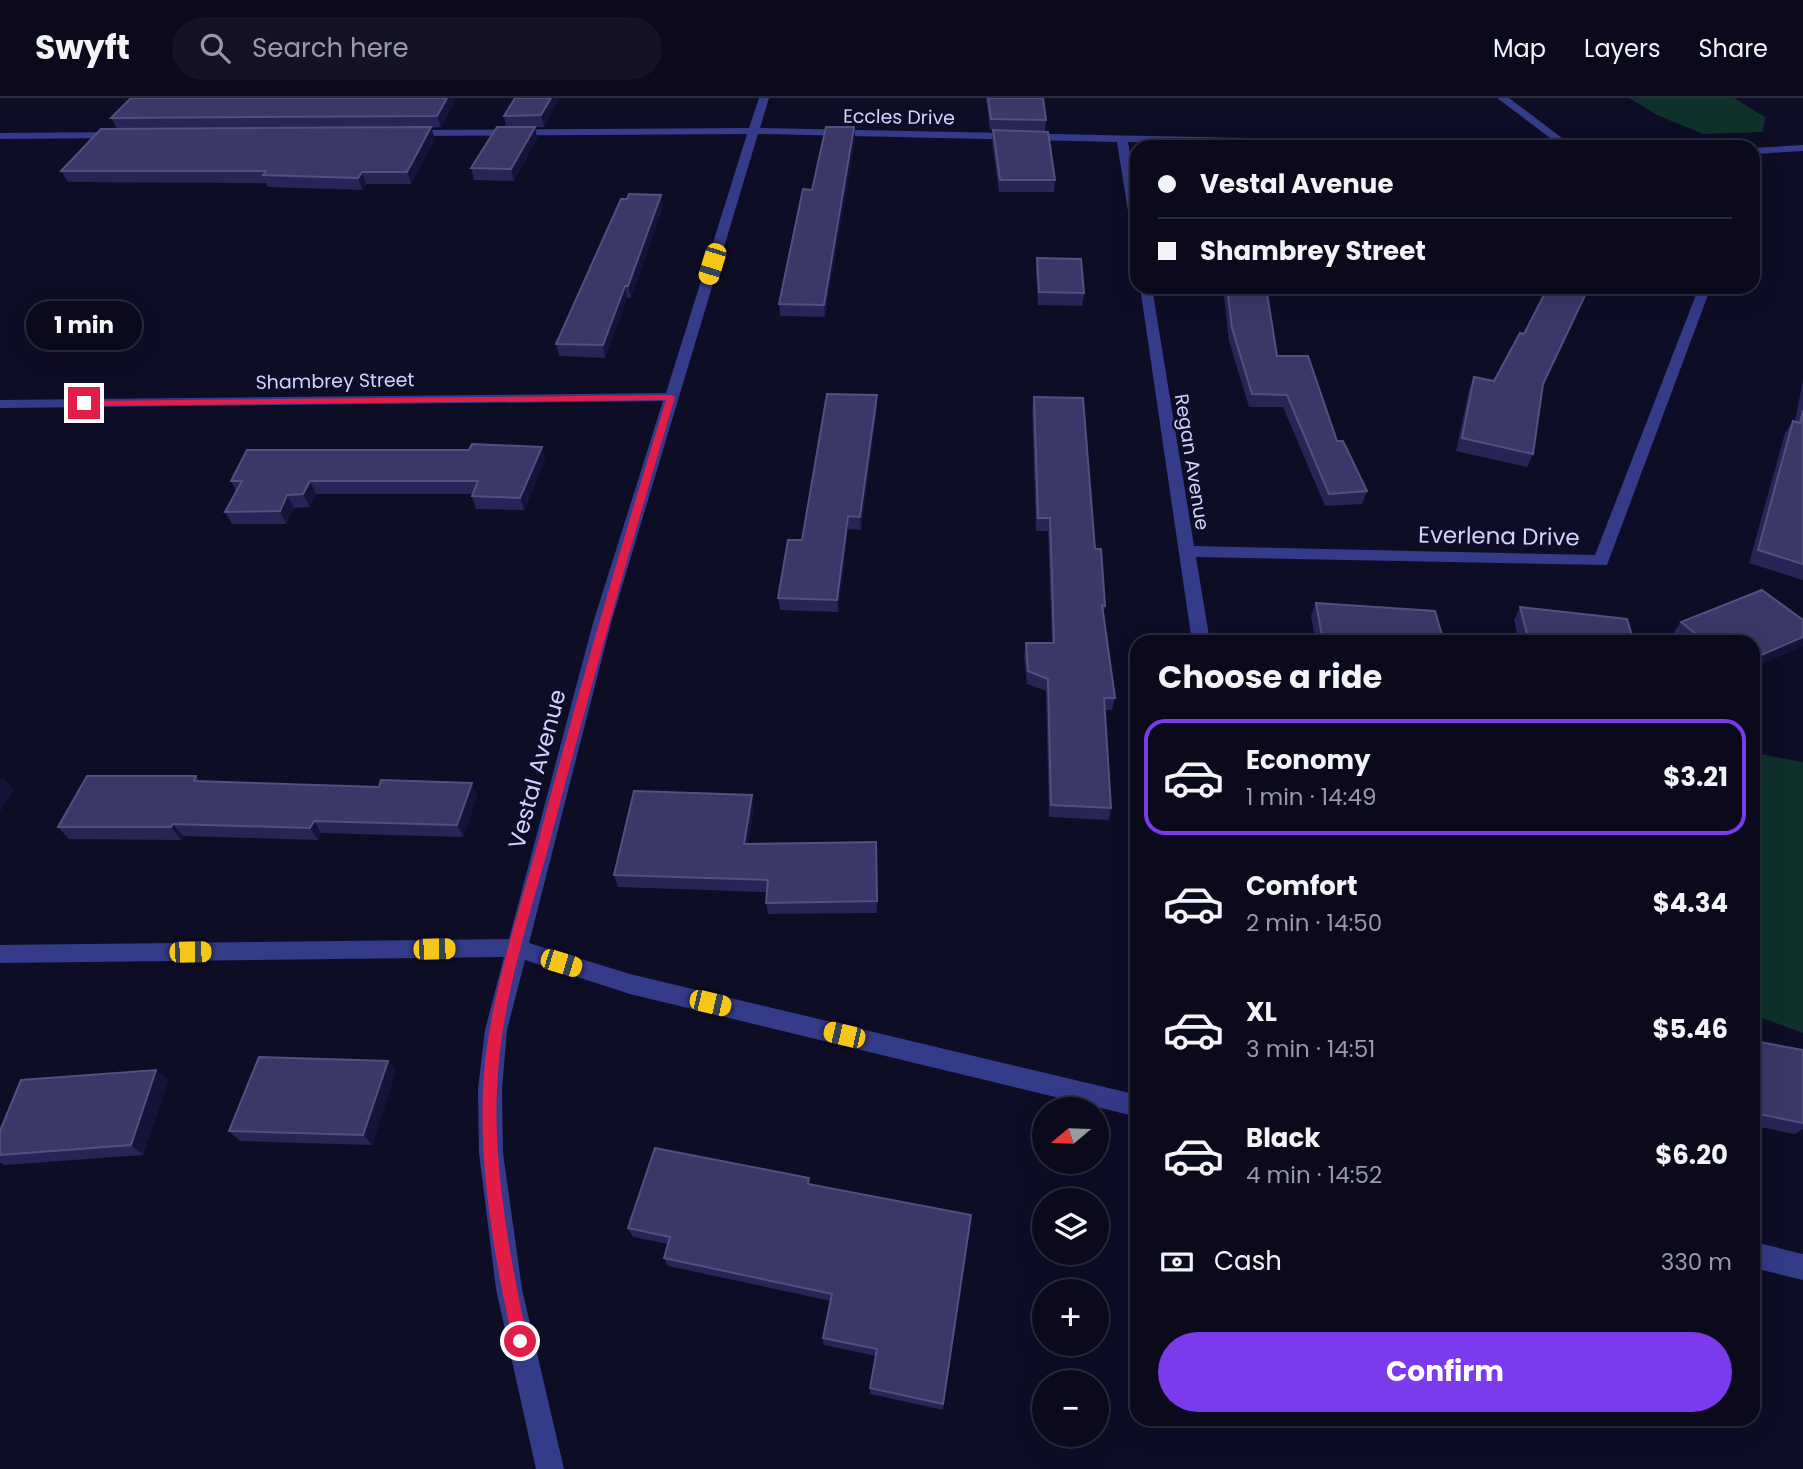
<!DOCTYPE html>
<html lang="en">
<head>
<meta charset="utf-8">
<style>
	:root { --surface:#0a0a1c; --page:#131325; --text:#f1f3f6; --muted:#999aa3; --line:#2a2b3b; --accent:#7c3aed }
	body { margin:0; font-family:Poppins,sans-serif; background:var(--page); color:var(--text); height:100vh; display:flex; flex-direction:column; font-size:26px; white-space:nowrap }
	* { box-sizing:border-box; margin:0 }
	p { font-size:23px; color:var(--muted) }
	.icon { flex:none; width:38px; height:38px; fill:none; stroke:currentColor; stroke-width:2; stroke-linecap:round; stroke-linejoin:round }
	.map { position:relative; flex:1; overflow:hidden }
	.side { position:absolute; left:1130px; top:537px; width:630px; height:791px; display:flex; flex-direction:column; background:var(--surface); border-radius:21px; box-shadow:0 7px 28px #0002,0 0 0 2px var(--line) }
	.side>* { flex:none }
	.hud { position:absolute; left:1130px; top:42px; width:630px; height:154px; border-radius:21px; box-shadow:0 7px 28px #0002,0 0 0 2px var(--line); display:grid; align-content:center; height:154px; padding:0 28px; background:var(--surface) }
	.needle { width:46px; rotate:251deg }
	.buttons { position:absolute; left:1032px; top:999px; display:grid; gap:14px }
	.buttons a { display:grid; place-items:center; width:77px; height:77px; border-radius:50%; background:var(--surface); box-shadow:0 7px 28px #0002,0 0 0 2px var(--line); font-size:35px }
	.end { position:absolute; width:32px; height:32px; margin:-16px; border:9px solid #e11d48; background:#fff; box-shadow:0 0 0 4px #fff }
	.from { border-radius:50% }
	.bubble { position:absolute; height:49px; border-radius:24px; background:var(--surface); box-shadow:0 7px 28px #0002,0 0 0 2px var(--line); font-size:23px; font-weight:700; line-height:49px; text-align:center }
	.car { position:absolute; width:21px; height:42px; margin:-21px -10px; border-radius:9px; box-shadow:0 0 5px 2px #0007; background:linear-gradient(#f5c518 24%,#345 0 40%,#f5c518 0 76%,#345 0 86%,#f5c518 0) }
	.hud b { display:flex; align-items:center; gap:24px; height:66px; font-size:26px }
	.hud b+b { border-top:2px solid var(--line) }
	.hud i { width:18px; height:18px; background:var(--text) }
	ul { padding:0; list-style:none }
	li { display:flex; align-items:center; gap:21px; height:116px; margin:0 14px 10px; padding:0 14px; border:4px solid transparent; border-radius:21px }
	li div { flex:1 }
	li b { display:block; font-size:26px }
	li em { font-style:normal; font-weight:700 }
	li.on { border-color:var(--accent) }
	li>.icon { width:63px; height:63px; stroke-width:1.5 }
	h2 { padding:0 28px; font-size:32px; line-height:84px }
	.pay { display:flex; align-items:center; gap:18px; height:77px; padding:0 28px; font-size:26px }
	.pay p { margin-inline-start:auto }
	.action { display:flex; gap:14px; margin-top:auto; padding:14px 28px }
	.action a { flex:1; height:80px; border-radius:42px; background:var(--accent); color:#fff; font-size:28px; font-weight:700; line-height:80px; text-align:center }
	header { display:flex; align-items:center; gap:42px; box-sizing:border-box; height:98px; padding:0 35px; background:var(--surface); border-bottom:2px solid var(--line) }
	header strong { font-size:33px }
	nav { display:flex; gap:38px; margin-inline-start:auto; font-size:24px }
	.search { width:490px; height:63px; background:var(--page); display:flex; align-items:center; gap:18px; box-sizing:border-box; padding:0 24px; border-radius:38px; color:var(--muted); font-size:26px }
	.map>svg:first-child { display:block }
</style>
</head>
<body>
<header>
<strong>Swyft</strong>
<div class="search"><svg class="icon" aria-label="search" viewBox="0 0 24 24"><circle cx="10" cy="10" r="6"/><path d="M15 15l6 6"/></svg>Search here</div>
<nav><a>Map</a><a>Layers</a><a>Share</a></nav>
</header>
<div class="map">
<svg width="1803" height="1371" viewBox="0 0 1803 1371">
	<rect width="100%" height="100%" fill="#0e0d26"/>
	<g fill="#0f312b">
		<polygon points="1629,0 1734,0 1765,19 1763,34 1703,36 1657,17"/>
		<polygon points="1754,655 1803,664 1803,935 1754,917"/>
	</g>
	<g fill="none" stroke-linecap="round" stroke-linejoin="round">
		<g fill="#343b89" fill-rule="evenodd">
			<polygon points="759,0 769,0 760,30 1546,46 1551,49 1128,44 1138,100 1138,141 1132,138 1117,44 758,36 611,525 529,845 630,876 1138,997 1138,1019 630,896 525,862 507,932 502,991 503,1055 522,1191 564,1371 536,1371 496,1191 479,1055 478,991 485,932 504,859 0,865 0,847 509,841 593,525 663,303 0,310 0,302 666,295 747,36 407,38 402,35 407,32 749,30"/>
			<polygon points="1497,0 1509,0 1574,49 1562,49"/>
			<polygon points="0,35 121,34 126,37 121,40 0,41"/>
			<polygon points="1803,47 1803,53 1754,56 1754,50"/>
			<polygon points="1140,189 1152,189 1194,448 1595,457 1699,189 1711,189 1607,467 1196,459 1210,544 1192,544"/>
			<polygon points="1754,1144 1803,1156 1803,1182 1754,1170"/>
		</g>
	</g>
	<g fill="#292456">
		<polygon points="456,0 441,29 431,30 435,41 411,86 366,86 363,92 268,89 266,85 68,84 61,73 117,31 111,20"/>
		<polygon points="515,0 559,0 544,29 535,29 537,40 514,83 474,82 471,70 506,29 504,18"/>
		<polygon points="986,0 1043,0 1046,22 1045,33 990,32"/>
		<polygon points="854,29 855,41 825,219 780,218 779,206 812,92"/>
		<polygon points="993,32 1055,82 1054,94 999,94 992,44"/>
		<polygon points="661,97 663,108 631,200 627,200 605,260 559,258 556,246 627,101"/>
		<polygon points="1037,160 1084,195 1082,208 1038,207 1036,172"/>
		<polygon points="1223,189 1266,189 1277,258 1337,343 1367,393 1362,406 1325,408 1283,309 1249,309 1229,243"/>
		<polygon points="1474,279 1494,283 1543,286 1533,356 1527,369 1456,353 1469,292"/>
		<polygon points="1803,282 1803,482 1749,465 1785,335 1793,323 1795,323"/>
		<polygon points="1034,299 1095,451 1105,508 1103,518 1115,600 1112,612 1105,612 1111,710 1109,722 1049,719 1046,593 1027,586 1024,558 1026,545 1052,545 1048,433 1036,433 1032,311"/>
		<polygon points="877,310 861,432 848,431 838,514 780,512 778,500 802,442"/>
		<polygon points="545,362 524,412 476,411 472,398 473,396 316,396 310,409 294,410 286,426 232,426 225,414 236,393 231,383"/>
		<polygon points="1316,505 1444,544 1316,544 1311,518"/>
		<polygon points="1520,509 1634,544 1519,544 1514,522"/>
		<polygon points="1803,522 1803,548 1754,569 1754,544 1681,544 1672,537 1681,524"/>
		<polygon points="196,678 200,683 477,697 463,739 321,735 318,742 183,738 181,742 69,741 58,729"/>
		<polygon points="754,709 748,746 876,744 877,815 768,816 766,805 767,794 618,789 614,777"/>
		<polygon points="1754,943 1803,952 1803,1031 1795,1036 1754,1028"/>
		<polygon points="388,963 396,973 372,1047 240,1043 229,1033"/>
		<polygon points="156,972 168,983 143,1057 4,1067 0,1064 0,1033"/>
		<polygon points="810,1086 971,1117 943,1312 870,1296 870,1290 876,1258 824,1247 823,1240 831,1203 668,1168 664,1160 668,1146 633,1139 628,1130"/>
	</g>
	<g fill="#16133b">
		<polygon points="447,0 456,0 441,29 437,18"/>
		<polygon points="551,0 559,0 544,29 541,17"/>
		<polygon points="431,29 435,41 411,86 407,74"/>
		<polygon points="535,29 537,40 514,83 511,71"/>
		<polygon points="854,29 855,41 825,219 824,207"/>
		<polygon points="362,74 366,86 363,92 358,80"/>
		<polygon points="661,97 663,108 631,200 628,188"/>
		<polygon points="625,188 627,200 605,260 603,247"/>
		<polygon points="877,297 877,310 861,432 860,419"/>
		<polygon points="542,349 545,362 524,412 520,400"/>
		<polygon points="310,383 316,396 310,409 303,396"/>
		<polygon points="287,397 294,410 286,426 280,413"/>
		<polygon points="848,418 848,431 838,514 837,502"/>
		<polygon points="1803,539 1803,548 1754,569 1754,560"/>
		<polygon points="2,679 14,692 0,714 0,683"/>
		<polygon points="472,685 477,697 463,739 457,727"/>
		<polygon points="752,697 754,709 746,758 744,746"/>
		<polygon points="314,723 321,735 318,742 310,730"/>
		<polygon points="173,726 183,738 181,742 171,729"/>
		<polygon points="388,963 396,973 372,1047 363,1037"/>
		<polygon points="156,972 168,983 143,1057 131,1047"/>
	</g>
	<g fill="#3b3768" stroke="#534f80" stroke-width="2">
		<polygon points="131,0 447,0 437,18 111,20"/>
		<polygon points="515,0 551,0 541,17 504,18"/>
		<polygon points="988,0 1043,0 1046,22 991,21"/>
		<polygon points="431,29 407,74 362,74 358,80 263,77 266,73 61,73 101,31"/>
		<polygon points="497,29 535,29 511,71 471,70"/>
		<polygon points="826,29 854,29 824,207 779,206 803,91 812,92"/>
		<polygon points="993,32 1048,34 1055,82 1000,82"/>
		<polygon points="629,96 661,97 628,188 625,188 603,247 556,246 621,101 627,101"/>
		<polygon points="1037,160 1081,161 1084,195 1039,194"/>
		<polygon points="1227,189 1266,189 1277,258 1308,258 1337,343 1343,343 1367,393 1329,396 1287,297 1252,296 1232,230"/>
		<polygon points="1548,189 1589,189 1543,286 1533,356 1462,340 1474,279 1494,283 1520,235 1524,236"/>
		<polygon points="827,296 877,297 860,419 848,418 837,502 778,500 788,442 802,442"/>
		<polygon points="1034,299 1083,300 1095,451 1101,451 1105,508 1102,507 1115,600 1104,600 1111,710 1051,707 1048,581 1028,573 1026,545 1054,545 1050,420 1038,420"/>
		<polygon points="1803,312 1803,466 1758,452 1793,323 1800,325"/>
		<polygon points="472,346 542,349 520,400 472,398 478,383 310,383 303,396 287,397 280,413 225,414 242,383 231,383 247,352 469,352"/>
		<polygon points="1762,492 1803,522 1803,539 1754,560 1754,544 1706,544 1681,524"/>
		<polygon points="1316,505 1435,513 1444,544 1323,544"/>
		<polygon points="1520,509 1627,521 1634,544 1529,544"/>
		<polygon points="87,678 196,678 194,683 379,689 381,682 472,685 457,727 314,723 310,730 173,726 171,729 58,729"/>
		<polygon points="634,693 752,697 744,746 876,744 877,803 766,805 768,782 614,777"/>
		<polygon points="1754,943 1803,952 1803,1025 1754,1015"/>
		<polygon points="259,959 388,963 363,1037 229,1033"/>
		<polygon points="156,972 131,1047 0,1057 0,1033 21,982"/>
		<polygon points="655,1050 809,1080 808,1086 971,1117 943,1306 870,1290 877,1251 823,1240 832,1196 664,1160 670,1139 628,1130"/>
	</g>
	<path fill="#e11d48" d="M 671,297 L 675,299 C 631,446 589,594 550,743 C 528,824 500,907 497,991 C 493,1069 511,1167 528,1243 L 526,1248 L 520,1251 L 515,1248 L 513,1243 C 495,1165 479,1070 483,991 C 487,907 516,824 538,744 C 578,595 621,448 666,302 L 84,308 L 80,305 L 84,303 Z"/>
	<g text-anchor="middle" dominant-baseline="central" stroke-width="5" stroke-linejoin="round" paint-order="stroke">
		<g font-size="19" fill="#d2d2ff" stroke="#0e0d26">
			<text transform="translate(899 19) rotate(1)">Eccles Drive</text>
			<text transform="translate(335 283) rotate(-1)">Shambrey Street</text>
			<text transform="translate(1192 364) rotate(81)">Regan Avenue</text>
		</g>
		<g font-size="23" fill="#d2d2ff" stroke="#0e0d26">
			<text transform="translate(1499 438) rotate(1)">Everlena Drive</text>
			<text transform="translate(537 671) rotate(-75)">Vestal Avenue</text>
		</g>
	</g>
</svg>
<div class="buttons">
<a><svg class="needle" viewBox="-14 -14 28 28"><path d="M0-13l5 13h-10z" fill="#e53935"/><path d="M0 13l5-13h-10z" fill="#999aa3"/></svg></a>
<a><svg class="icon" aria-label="layers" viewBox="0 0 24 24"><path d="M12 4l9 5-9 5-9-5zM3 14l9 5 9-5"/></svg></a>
<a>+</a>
<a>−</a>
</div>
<i class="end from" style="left:520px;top:1243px"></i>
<i class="end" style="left:84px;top:305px"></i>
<div class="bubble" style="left:26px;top:203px;width:116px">1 min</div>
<i class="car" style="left:712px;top:166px;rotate:197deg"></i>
<i class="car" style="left:434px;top:851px;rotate:89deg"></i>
<i class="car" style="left:190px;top:854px;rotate:89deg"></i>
<i class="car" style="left:561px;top:865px;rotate:107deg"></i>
<i class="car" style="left:710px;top:905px;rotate:103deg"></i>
<i class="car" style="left:844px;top:937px;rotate:283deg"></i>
<div class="hud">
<b><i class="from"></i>Vestal Avenue</b>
<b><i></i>Shambrey Street</b>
</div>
<section class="side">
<h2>Choose a ride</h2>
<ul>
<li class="on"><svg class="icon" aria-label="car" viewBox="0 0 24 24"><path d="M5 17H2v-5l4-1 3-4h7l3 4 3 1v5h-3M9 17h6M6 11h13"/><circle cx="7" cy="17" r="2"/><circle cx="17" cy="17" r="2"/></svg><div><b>Economy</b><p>1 min · 14:49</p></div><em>$3.21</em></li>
<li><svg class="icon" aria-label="car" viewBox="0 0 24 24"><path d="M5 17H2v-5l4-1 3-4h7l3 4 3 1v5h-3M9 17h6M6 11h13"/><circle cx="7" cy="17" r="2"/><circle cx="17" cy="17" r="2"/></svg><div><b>Comfort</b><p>2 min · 14:50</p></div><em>$4.34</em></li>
<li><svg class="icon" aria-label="car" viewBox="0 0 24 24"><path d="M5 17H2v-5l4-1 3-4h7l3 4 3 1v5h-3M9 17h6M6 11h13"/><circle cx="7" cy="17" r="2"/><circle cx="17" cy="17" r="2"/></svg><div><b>XL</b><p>3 min · 14:51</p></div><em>$5.46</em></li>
<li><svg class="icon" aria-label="car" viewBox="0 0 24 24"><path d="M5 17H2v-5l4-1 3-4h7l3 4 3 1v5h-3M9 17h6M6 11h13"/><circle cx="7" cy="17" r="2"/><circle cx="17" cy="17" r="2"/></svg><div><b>Black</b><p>4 min · 14:52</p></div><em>$6.20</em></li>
</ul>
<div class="pay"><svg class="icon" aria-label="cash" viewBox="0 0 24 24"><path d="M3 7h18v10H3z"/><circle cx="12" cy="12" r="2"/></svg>Cash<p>330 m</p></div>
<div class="action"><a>Confirm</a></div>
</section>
</div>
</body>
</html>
